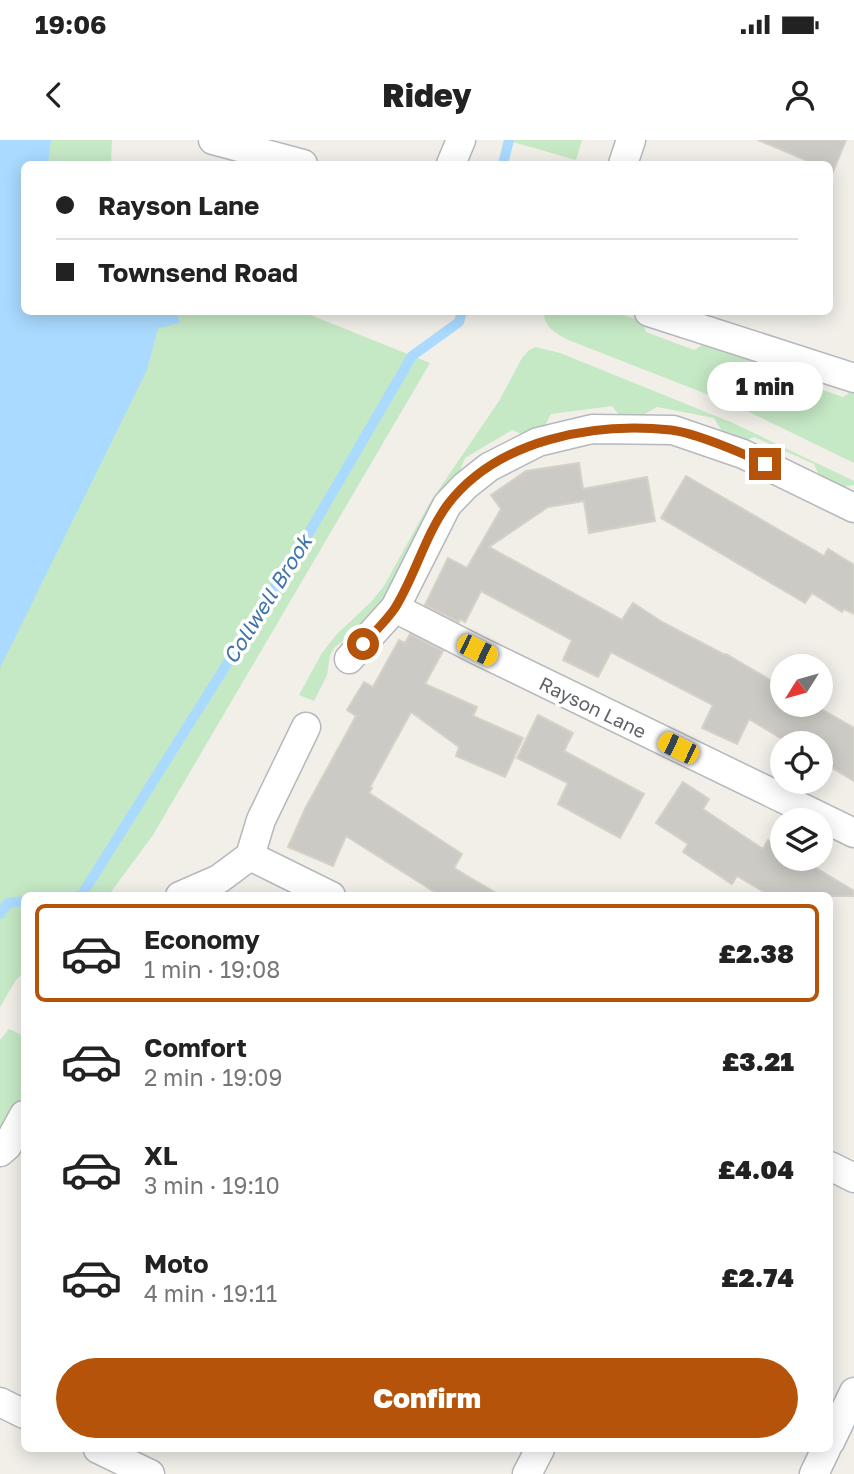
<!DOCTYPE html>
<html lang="en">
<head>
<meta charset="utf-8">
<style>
	:root { --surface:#fff; --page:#f6f6f6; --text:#222; --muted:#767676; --line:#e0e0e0; --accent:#b45309 }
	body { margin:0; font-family:"Golos Text",sans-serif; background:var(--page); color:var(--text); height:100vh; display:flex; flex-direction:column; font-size:26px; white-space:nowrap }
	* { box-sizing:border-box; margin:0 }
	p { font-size:23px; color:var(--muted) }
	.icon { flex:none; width:38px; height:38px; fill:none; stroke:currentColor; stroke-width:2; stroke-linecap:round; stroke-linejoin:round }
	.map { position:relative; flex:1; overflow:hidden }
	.drawer { position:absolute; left:21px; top:752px; width:812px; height:560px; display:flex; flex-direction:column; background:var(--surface); border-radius:10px; box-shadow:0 4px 18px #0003 }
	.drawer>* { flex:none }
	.hud { position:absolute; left:21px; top:21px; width:812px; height:154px; border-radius:10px; box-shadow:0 4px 18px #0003; display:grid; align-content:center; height:154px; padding:0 35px; background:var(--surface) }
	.needle { width:46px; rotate:233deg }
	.tools { position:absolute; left:770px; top:514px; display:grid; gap:14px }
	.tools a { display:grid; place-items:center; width:63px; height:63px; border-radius:50%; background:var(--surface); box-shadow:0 4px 18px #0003; font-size:35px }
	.end { position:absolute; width:32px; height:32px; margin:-16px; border:9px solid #b45309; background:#fff; box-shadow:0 0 0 4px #fff }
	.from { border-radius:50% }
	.bubble { position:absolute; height:49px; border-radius:24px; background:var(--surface); box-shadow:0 4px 18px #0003; font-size:23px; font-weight:800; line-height:49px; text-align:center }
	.car { position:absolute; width:21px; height:42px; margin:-21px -10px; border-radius:9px; box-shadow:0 0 5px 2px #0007; background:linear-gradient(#f5c518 24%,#345 0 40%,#f5c518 0 76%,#345 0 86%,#f5c518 0) }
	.hud b { display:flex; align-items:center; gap:24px; height:66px; font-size:26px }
	.hud b+b { border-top:2px solid var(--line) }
	.hud i { width:18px; height:18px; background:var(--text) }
	ul { padding:12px 0 0; list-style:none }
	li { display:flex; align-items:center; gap:21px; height:98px; margin:0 14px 10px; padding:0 21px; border:4px solid transparent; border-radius:10px }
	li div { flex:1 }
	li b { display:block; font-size:26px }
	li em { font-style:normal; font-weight:800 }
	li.active { border-color:var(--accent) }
	li>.icon { width:63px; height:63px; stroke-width:1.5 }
	.action { display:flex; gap:14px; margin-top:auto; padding:14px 35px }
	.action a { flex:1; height:80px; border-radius:42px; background:var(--accent); color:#fff; font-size:28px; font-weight:800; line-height:80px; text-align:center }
	.status { display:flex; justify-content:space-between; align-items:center; height:49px; padding:0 35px; background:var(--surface); direction:ltr }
	.status svg { height:19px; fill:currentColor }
	header { display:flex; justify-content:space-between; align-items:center; height:91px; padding:0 35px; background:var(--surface); font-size:32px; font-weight:800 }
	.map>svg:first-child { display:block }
</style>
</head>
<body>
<div class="status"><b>19:06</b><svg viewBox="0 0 49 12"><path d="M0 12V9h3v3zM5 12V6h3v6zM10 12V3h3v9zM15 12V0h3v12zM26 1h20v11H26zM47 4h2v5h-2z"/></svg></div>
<header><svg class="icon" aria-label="back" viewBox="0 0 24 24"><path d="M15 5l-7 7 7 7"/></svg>Ridey<svg class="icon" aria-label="person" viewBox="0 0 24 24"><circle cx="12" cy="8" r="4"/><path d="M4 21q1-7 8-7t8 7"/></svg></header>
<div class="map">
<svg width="854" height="1334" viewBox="0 0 854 1334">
	<rect width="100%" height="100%" fill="#f1efe8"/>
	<g fill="#c5e8c5">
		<polygon points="0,0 112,0 111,24 24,24 24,172 303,172 430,223 153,695 108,756 24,756 24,832 16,840 0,867"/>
		<polygon points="506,0 582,0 576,20"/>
		<path d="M 544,172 L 613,172 L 642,181 L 646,192 L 694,210 L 706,203 L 791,229 L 794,240 L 843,257 L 854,250 L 854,323 L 737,266 L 566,199 C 555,193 543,186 544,172 Z"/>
		<polygon points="535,207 560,213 733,283 854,341 854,345 842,347 820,337 814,324 754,297 744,301 723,293 714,278 657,267 645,274 619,275 612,266 551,274 544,287 526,296 512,290 465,318 459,333 411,408 380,463 358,490 335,507 330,515 327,535 314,561 299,555 322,513 336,495 371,462 384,446 429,364 499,261 522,218 528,211"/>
		<polygon points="9,889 24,896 24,951 0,1002 0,900"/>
	</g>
	<polygon fill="#aadaff" points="0,0 51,0 48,24 24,24 24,172 172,172 177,174 180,183 158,188 147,230 0,528"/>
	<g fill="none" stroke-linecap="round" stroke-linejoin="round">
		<g stroke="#aadaff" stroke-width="10">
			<polyline points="503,24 509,0"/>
			<polyline points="77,756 81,756 306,398 412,216 459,182 462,172"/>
			<polyline points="0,774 8,763 24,761"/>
		</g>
	</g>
	<g fill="#cccac5" stroke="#d6d1c6" stroke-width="2">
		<polygon points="758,0 846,0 833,32 830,30 830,24 815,24"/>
		<polygon points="579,323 583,349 647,337 655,381 589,393 584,361 548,367 489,407 622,480 633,463 662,482 725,515 726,514 782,547 782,565 814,565 854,588 854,641 821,621 821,604 790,604 749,579 737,604 702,588 713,565 611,512 598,537 563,520 572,500 481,451 465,482 460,479 459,482 425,465 448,418 467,428 501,369 491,355 526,331"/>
		<polygon points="686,336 824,416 828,409 854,425 854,474 844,469 842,472 812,453 805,463 661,378"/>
		<polygon points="410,494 443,511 425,544 477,567 473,576 523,598 505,637 456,616 459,607 411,572 370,647 372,648 369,653 462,714 454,728 501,756 441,756 346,696 333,726 288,707 305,669 356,576 347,570 364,542 373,547 399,500 405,503"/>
		<polygon points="538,575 573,593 564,611 644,654 620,698 558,664 568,643 517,618"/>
		<polygon points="683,642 709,659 703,669 763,709 768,700 782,708 782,719 801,719 854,751 854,756 771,756 737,736 732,744 683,712 688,704 656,683"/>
	</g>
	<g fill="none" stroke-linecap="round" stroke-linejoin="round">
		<defs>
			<g id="minor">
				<polyline points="213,0 303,24"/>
				<polyline points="451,24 461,0"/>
				<polyline points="623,24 631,0"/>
				<polyline points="649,172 854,238"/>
				<polyline points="395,468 447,365 465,346 489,327 538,302 592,289 673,290 743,314 854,368"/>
				<polyline points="349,519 395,468 477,510 854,693"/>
				<polyline points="306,587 261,680 250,716 331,756"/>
				<polyline points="180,756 219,739 250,716"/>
				<polyline points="0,1012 7,1006 24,975"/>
				<polyline points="830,1026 854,1038"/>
				<polyline points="0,1262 24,1274"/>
				<polyline points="830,1302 854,1252"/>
				<polyline points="98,1309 150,1334"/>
				<polyline points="527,1334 540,1309"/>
				<polyline points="814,1334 826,1309"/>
			</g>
		</defs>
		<use href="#minor" stroke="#b5b8bc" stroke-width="31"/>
		<use href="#minor" stroke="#fff" stroke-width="28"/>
	</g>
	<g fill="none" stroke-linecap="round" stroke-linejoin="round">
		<path stroke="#b45309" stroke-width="9" d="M 363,504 C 374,493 386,481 395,468 C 415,436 425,395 448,364 C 498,299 594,282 671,290 C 695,293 743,313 765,324"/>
	</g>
	<g text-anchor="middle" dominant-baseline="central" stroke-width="7" stroke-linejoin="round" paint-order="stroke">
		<g font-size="19" fill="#5f6368" stroke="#fff">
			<text transform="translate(593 567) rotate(26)">Rayson Lane</text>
		</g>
		<g font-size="21" font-style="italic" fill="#4174aa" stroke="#fff">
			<text transform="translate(267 459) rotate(-58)">Collwell Brook</text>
		</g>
	</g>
</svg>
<div class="tools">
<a><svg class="needle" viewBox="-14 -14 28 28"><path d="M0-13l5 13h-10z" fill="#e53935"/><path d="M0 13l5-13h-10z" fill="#767676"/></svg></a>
<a><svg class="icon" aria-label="locate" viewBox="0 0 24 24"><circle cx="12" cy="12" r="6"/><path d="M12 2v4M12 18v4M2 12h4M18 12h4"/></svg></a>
<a><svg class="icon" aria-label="layers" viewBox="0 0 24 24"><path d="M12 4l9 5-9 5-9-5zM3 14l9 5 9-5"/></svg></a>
</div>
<i class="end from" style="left:363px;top:504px"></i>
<i class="end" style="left:765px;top:324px"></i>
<div class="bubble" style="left:707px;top:222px;width:116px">1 min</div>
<i class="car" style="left:477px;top:510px;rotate:116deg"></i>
<i class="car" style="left:678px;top:608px;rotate:296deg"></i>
<div class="hud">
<b><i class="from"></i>Rayson Lane</b>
<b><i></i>Townsend Road</b>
</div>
<section class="drawer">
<ul>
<li class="active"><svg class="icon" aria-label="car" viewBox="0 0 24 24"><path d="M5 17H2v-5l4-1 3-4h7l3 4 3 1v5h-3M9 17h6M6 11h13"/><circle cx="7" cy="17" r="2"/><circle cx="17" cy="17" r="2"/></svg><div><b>Economy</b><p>1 min · 19:08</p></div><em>£2.38</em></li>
<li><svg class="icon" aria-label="car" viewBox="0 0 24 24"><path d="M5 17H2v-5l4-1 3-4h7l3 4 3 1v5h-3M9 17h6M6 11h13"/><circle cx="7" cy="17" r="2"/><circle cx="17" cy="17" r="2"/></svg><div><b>Comfort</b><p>2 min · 19:09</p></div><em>£3.21</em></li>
<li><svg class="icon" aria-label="car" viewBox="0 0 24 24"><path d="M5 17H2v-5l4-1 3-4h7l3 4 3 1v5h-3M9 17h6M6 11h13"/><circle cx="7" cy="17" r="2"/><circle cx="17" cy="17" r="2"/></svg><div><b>XL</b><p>3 min · 19:10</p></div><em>£4.04</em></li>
<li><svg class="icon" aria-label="car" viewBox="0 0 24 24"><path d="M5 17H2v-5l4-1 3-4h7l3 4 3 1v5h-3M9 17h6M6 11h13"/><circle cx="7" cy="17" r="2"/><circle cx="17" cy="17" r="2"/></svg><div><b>Moto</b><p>4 min · 19:11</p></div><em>£2.74</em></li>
</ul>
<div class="action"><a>Confirm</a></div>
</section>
</div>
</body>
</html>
